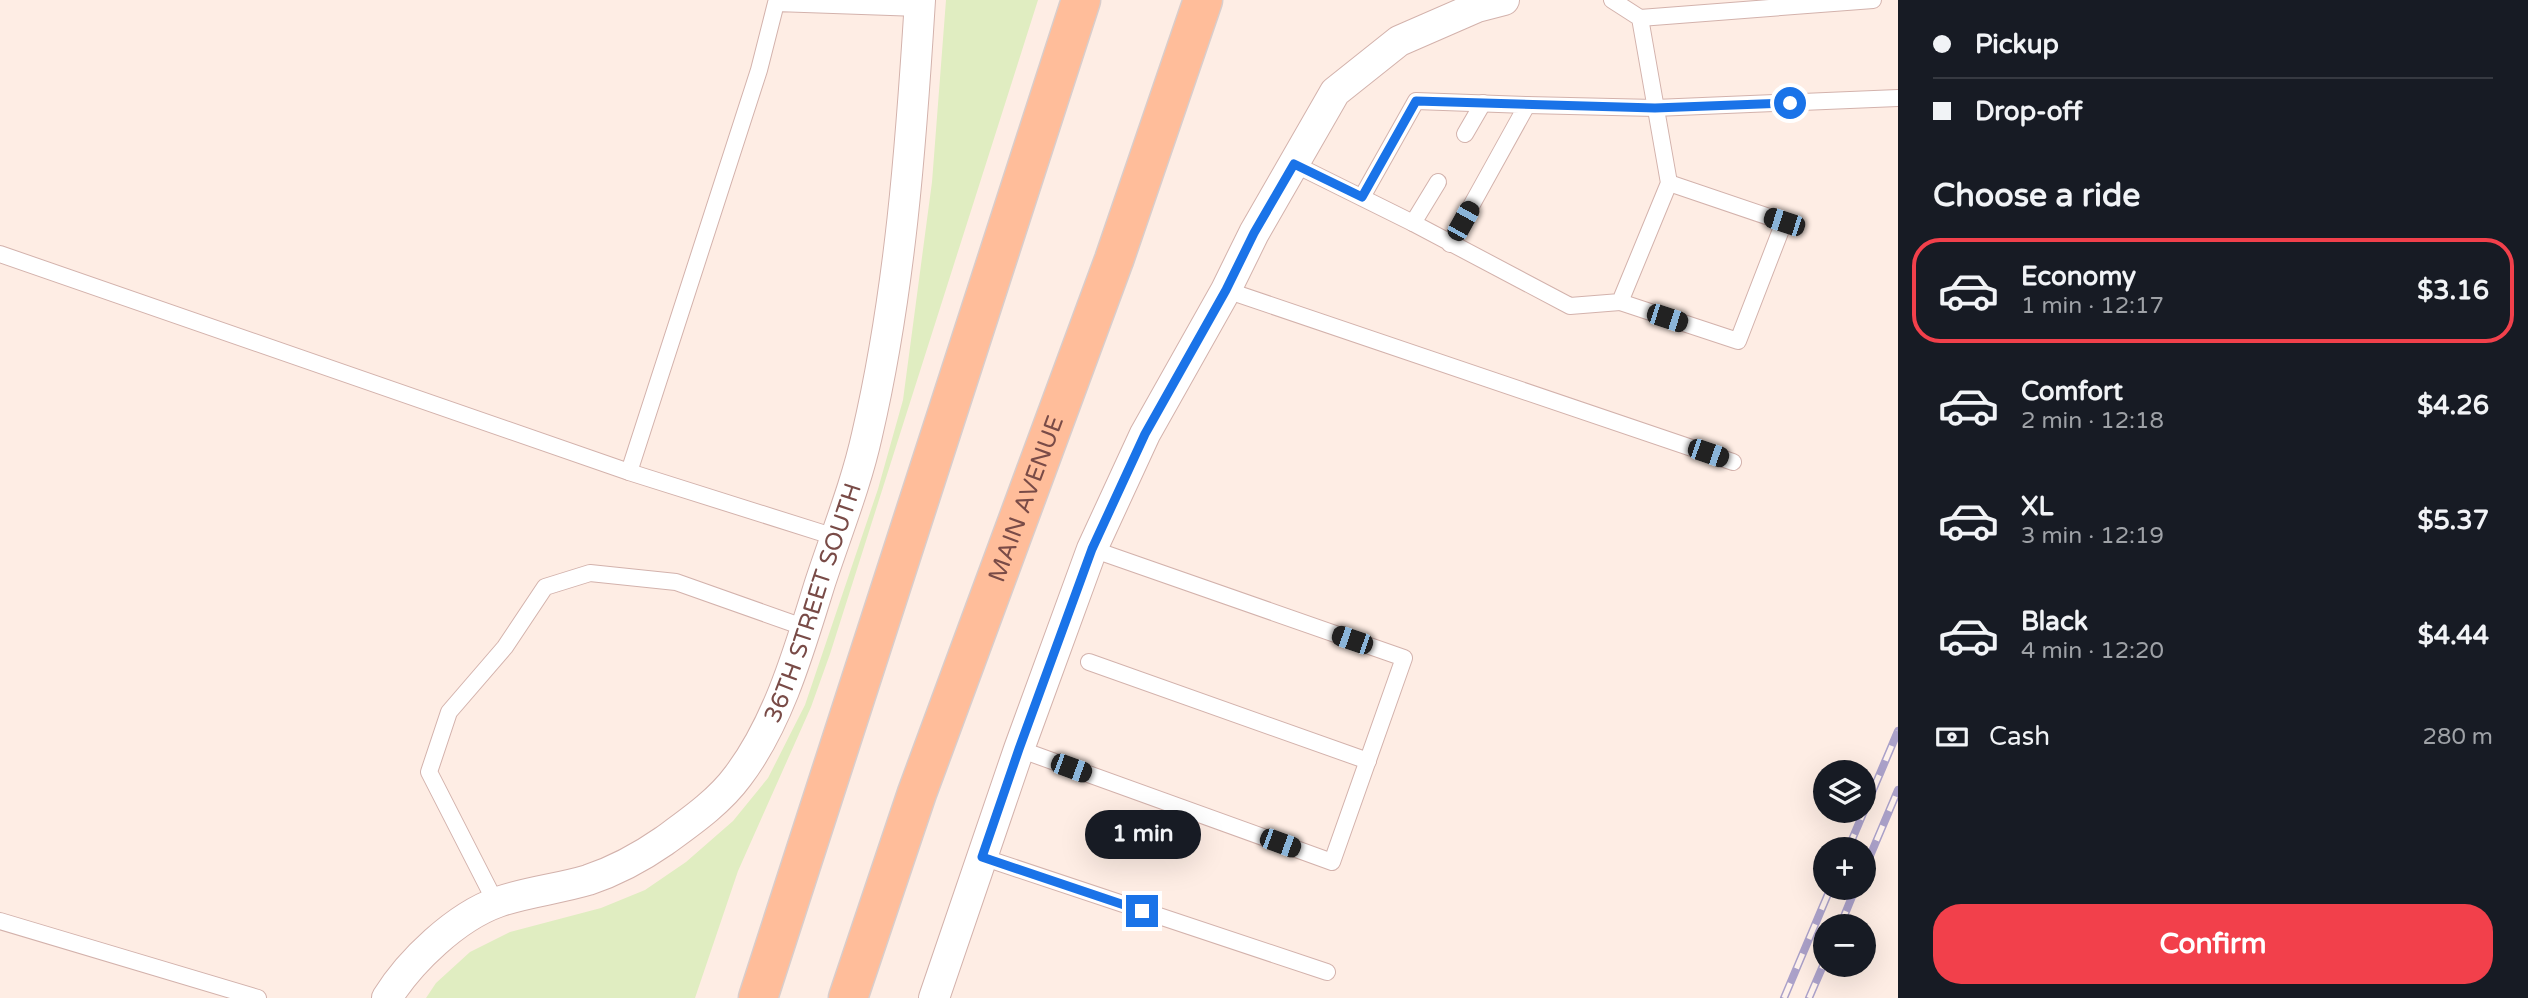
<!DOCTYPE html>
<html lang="en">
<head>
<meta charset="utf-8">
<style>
	:root { --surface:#171b24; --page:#20242c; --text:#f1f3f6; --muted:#9ea1a6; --line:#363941; --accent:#f2404b }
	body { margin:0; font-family:"Varela Round",sans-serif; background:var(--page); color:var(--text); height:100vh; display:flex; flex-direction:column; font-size:26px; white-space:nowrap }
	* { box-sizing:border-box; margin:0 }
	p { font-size:23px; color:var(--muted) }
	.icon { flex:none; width:38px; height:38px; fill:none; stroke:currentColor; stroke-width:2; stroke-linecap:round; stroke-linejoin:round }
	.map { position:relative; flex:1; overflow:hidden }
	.panel { display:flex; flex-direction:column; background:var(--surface); width:630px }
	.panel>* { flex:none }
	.hud { display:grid; align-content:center; height:154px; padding:0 35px; background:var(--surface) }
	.controls { position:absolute; left:1813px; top:760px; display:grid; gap:14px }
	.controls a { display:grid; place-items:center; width:63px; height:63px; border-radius:50%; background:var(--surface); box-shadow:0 7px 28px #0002; font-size:35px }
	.end { position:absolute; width:32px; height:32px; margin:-16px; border:9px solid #1a73e8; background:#fff; box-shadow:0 0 0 4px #fff }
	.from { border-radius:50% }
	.bubble { position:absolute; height:49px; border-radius:24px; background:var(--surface); box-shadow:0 7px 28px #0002; font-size:23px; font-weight:800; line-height:49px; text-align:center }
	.car { position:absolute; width:21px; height:42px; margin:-21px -10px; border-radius:9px; box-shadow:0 0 5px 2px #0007; background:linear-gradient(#222 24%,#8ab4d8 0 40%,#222 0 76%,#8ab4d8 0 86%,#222 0) }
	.hud b { display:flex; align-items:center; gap:24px; height:66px; font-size:26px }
	.hud b+b { border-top:2px solid var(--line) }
	.hud i { width:18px; height:18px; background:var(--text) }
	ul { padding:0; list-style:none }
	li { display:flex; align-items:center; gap:21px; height:105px; margin:0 14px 10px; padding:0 21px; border:4px solid transparent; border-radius:28px }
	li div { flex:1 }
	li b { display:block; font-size:26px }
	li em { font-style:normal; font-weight:800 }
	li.current { border-color:var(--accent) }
	li>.icon { width:63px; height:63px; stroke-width:1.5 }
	h2 { padding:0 35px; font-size:32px; line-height:84px }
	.pay { display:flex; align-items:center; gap:18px; height:77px; padding:0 35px; font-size:26px }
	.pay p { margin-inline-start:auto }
	.action { display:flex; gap:14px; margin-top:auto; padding:14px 35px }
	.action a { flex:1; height:80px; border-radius:28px; background:var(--accent); color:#fff; font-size:28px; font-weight:800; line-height:80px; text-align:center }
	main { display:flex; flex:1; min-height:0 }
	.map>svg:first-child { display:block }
</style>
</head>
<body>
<main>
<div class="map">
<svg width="1898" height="998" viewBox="0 0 1898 998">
	<rect width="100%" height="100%" fill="#feede4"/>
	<polygon fill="#e0edc1" points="946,0 1038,0 830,654 811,707 738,871 695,998 426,998 436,983 470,952 510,932 601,908 645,890 686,862 733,821 768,778 805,705 878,489 903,400 932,182"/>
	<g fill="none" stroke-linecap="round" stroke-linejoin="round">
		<defs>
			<g id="service">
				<polyline points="1640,18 1873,0"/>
				<polyline points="1527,105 1655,108 1898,98"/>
				<polyline points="1465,134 1483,103"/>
				<polyline points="1294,164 1413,223 1570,306 1620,302 1669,183 1640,18 1612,0"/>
				<polyline points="1362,197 1416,101 1527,105 1450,244"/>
				<polyline points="1413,223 1438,182"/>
				<polyline points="0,254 629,472 835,537"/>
				<polyline points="1226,290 1733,462"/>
				<polyline points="1620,302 1738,341 1784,222 1669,183"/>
				<polyline points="629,472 759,70 776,3 919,8"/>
				<polyline points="1089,662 1368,761"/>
				<polyline points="1019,749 1332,862 1404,658 1092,549"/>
				<polyline points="982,857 1327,972"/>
				<polyline points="496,903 429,772 449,712 505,647 545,587 590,573 676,582 806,628"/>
				<polyline points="0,921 258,998"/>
			</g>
			<g id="minor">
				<path id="s1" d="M 387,998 C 410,961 456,917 498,902 C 526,892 558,889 588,880 C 615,871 641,857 664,841 C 690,822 719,802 738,776 C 779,722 800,647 820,583 C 836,534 856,485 867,435 C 900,293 911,146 920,0"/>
				<polyline points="934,998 1019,749 1092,549 1145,434 1226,290 1254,233 1335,92 1399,41 1477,7 1504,0"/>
			</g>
			<g id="primary">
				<polyline points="758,998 1081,0"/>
				<path id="s2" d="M 848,998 L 917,793 L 1114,260 L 1203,0"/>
			</g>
		</defs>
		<use href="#service" stroke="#d3b2ac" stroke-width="18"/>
		<use href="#minor" stroke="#d3b2ac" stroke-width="32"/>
		<use href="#primary" stroke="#d9cdcb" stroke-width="41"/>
		<use href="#service" stroke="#fff" stroke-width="16"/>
		<use href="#minor" stroke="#fff" stroke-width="30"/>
		<use href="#primary" stroke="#ffbd9a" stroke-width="38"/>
		<defs>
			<g id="rail">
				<polyline points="1848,849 1898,731"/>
				<polyline points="1864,870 1898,790"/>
				<polyline points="1840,926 1856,887"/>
				<polyline points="1784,998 1831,887"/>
				<polyline points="1809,998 1825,961"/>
			</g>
		</defs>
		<use href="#rail" stroke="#aba1c9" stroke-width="8"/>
		<use href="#rail" stroke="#fff2ec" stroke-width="5" stroke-dasharray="16" stroke-linecap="butt"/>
	</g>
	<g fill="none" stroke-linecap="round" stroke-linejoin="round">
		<polyline stroke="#1a73e8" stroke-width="9" points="1142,911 982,857 1019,749 1092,549 1145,434 1226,290 1254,233 1294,164 1362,197 1416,101 1655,108 1790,103"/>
	</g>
	<g text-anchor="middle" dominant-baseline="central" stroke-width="5" stroke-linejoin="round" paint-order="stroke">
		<g font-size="24" fill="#794b47" stroke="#fff2ec">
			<text stroke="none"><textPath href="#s2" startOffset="530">MAIN AVENUE</textPath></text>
			<text stroke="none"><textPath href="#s1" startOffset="616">36TH STREET SOUTH</textPath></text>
		</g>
	</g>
</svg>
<div class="controls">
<a><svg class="icon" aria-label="layers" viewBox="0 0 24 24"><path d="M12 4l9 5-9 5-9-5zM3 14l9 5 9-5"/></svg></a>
<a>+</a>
<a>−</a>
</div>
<i class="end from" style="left:1790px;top:103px"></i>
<i class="end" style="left:1142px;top:911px"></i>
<div class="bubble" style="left:1085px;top:810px;width:116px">1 min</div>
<i class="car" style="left:1463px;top:221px;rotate:29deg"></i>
<i class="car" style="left:1784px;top:222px;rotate:288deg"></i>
<i class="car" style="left:1667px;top:318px;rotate:108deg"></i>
<i class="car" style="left:1708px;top:453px;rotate:109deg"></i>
<i class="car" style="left:1352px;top:640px;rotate:289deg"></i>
<i class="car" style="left:1071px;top:768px;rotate:110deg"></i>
<i class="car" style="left:1280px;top:843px;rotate:110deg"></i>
</div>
<section class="panel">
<div class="hud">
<b><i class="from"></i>Pickup</b>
<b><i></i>Drop-off</b>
</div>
<h2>Choose a ride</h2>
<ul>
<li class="current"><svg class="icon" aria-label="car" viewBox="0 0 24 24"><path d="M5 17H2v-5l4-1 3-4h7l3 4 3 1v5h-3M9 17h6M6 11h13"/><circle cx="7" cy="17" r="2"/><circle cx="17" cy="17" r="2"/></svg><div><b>Economy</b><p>1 min · 12:17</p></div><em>$3.16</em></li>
<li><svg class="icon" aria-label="car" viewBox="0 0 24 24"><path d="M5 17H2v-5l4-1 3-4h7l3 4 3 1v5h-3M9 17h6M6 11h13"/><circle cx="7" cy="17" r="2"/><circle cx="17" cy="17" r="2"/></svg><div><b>Comfort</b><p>2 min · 12:18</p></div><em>$4.26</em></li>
<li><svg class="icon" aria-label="car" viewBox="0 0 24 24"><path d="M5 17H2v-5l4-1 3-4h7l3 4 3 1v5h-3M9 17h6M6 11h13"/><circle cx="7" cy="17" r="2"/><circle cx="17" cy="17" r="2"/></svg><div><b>XL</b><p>3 min · 12:19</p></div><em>$5.37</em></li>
<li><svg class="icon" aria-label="car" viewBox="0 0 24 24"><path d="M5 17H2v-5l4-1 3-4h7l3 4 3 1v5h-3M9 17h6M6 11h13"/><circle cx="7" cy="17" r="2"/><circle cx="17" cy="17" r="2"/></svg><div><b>Black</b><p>4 min · 12:20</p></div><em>$4.44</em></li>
</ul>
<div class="pay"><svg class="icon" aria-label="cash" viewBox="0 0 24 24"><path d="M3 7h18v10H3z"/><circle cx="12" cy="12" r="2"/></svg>Cash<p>280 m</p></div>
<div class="action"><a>Confirm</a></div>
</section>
</main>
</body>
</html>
